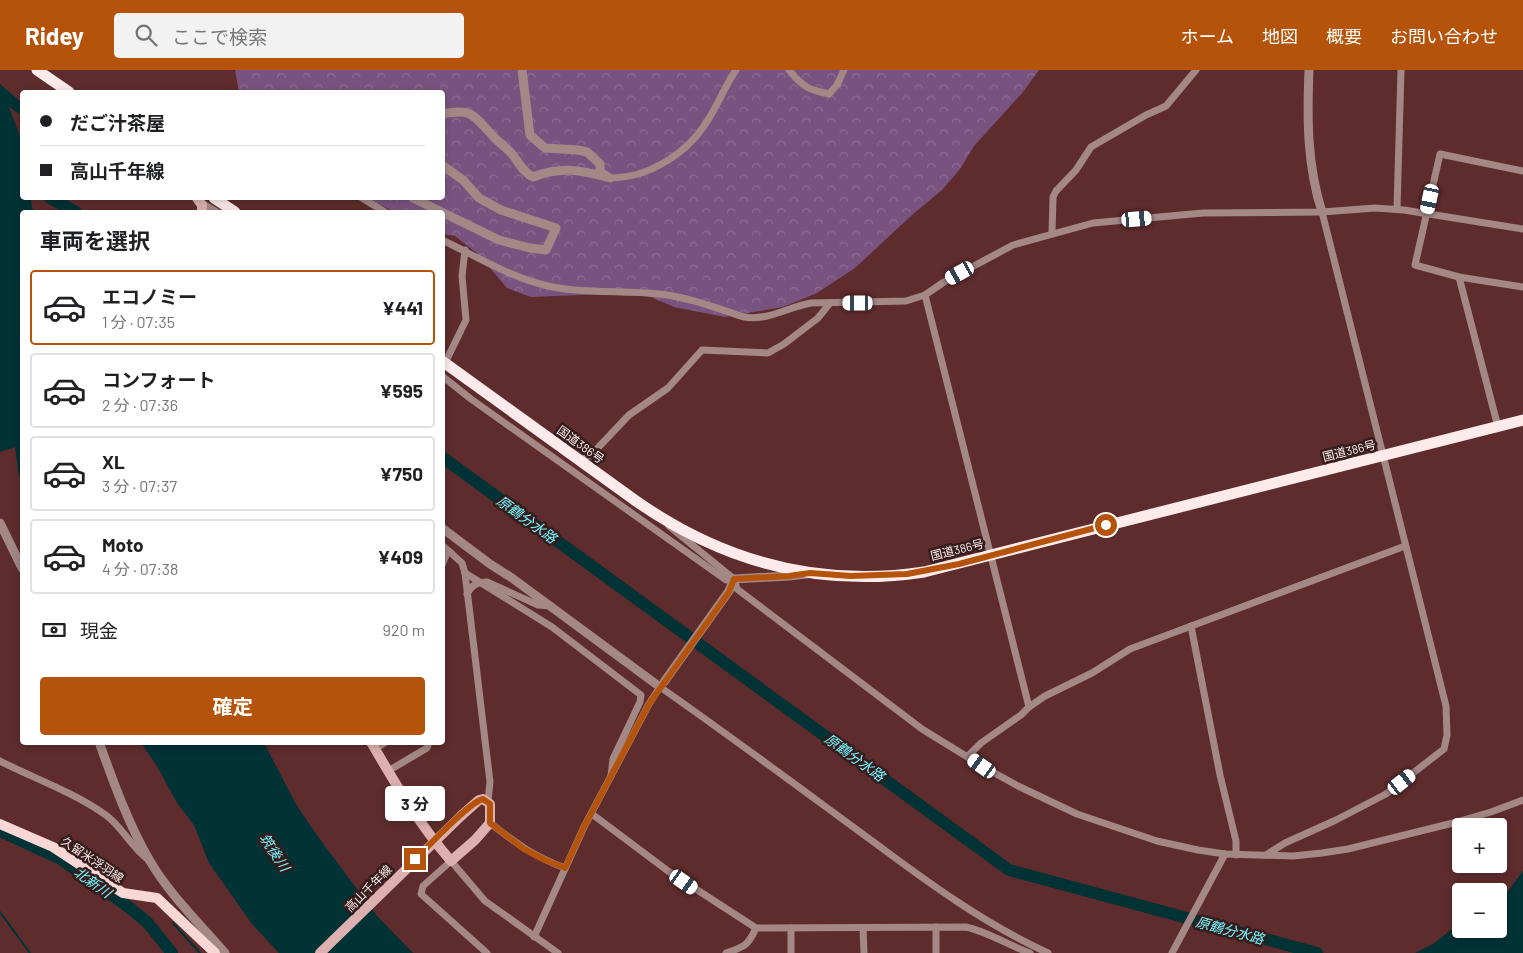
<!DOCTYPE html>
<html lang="ja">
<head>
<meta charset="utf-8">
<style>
	:root { --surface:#fff; --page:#f2f2f2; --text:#202124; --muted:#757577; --line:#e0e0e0; --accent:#b45309 }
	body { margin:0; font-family:Barlow,"Noto Sans JP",sans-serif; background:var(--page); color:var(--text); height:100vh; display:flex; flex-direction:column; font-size:19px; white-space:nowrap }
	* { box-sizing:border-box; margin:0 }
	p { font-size:16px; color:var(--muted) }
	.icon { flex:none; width:28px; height:28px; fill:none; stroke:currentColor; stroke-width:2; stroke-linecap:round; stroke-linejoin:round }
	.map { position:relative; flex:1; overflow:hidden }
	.sheet { position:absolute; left:20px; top:140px; width:425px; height:535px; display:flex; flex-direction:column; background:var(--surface); border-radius:5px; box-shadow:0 2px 8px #0003 }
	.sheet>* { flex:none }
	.top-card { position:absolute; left:20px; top:20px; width:425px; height:110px; border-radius:5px; box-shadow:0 2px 8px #0003; display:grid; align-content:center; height:110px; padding:0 20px; background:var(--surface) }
	.buttons { position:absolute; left:1452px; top:748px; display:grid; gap:10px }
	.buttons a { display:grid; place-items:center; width:55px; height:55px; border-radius:5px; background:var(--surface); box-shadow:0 2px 8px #0003; font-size:25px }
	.end { position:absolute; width:22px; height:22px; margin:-11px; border:6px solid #b45309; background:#fff; box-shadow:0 0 0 2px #fff }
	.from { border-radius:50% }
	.bubble { position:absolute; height:35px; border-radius:5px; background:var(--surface); box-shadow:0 2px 8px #0003; font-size:16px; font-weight:700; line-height:35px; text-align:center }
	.car { position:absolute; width:15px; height:30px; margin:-15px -8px; border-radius:6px; box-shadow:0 0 4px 1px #0007; background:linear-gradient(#fff 24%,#345 0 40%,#fff 0 76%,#345 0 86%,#fff 0) }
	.top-card b { display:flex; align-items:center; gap:18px; height:48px; font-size:19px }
	.top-card b+b { border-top:1px solid var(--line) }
	.top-card i { width:12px; height:12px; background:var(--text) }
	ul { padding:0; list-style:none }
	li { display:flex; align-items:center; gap:15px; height:75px; margin:0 10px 8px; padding:0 10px; border:2px solid var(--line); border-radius:5px }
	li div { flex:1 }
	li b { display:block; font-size:19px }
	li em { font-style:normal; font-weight:700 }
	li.current { border-color:var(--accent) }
	li>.icon { width:45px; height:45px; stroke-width:1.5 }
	h2 { padding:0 20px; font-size:22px; line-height:60px }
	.pay { display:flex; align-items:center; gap:12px; height:55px; padding:0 20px; font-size:19px }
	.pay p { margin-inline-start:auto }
	.action { display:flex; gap:10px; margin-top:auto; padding:10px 20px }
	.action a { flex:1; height:58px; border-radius:5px; background:var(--accent); color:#fff; font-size:20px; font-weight:700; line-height:58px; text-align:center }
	header { display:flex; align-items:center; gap:30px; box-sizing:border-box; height:70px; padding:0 25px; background:var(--accent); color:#fff }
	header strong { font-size:24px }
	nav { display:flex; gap:28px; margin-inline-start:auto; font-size:18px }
	.search { width:350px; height:45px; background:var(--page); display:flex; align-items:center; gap:12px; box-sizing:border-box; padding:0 18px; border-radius:5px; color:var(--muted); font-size:19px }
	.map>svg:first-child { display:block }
</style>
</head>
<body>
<header>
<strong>Ridey</strong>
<div class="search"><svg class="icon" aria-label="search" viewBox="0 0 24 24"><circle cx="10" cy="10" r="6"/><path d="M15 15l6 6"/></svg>ここで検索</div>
<nav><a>ホーム</a><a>地図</a><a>概要</a><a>お問い合わせ</a></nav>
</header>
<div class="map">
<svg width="1523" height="883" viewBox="0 0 1523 883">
	<defs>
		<pattern id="forest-crowns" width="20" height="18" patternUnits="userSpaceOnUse" patternTransform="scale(1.25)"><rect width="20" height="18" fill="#79537f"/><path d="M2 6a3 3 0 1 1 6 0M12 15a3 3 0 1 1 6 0" fill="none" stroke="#8d6c91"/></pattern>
	</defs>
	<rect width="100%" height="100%" fill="#5e2c2c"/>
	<polygon fill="url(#forest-crowns)" points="235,0 1039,0 1023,22 974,76 960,99 942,120 912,145 855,198 817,223 783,237 725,247 674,237 651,227 628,223 531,227 507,218 479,185 455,166 443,164 442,142 395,142 366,128 442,128 442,22 239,22"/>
	<g fill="#003236">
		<polygon points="0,14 22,33 22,46 9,37 22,71 22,128 31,128 32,138 36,142 22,142 22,413 19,406 15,377 0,382"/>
		<polygon points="141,673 264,673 297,736 319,768 377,846 413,883 279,883 252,854 209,793 194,755 177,733 157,696"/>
		<polygon points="1523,801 1523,883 1415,883 1433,874 1461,852 1461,859 1499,859 1499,833"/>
	</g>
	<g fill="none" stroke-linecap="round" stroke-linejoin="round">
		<g stroke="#003236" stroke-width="2">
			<polyline points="0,842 30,883"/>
			<polyline points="173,853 200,883"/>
		</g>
		<g stroke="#003236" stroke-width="12">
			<polyline points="50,128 76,142"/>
			<polyline points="442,387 1009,800 1317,883"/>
			<polyline points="0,761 61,789 126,835 147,852 172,883"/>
		</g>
		<g stroke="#a38886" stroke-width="7">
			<path d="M 789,0 C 802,16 808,20 829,24 L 837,15 L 844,0"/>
			<polyline points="1523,101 1440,84 1415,195 1459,207 1523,217"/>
			<path d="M 610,108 C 649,108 688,83 708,50 C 718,34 725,16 736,0"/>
			<polyline points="362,128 385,142"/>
			<polyline points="200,132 217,142"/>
			<polyline points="1397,139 1401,0"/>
			<polyline points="1052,163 1053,127 1056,121 1076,100 1091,77 1146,45 1166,36 1196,0"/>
			<path d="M 442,170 C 476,186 511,208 548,216 C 584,224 622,220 659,224 C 688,227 716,238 744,247 C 768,251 788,237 811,233 L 906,231 L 925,225 L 944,212 L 1013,175 L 1093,153 L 1203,143 L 1322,142 L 1375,138 L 1404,140 L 1523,159"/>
			<polyline points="1459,207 1498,357"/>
			<polyline points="925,225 1029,637"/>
			<polyline points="445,293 466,250 462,206 465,180"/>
			<polyline points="442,306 471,329 726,510 734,509"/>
			<polyline points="581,391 594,382 629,345 668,318 702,280 768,283 784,274 818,248 830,233"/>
			<polyline points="669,456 734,509 737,519 922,659 982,696 1018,716 1077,744 1157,771 1198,780 1225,784 1293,786 1322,783 1348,779 1453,753 1491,742 1523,730"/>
			<polyline points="442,475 462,493 465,503 490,712 488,731"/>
			<polyline points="442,495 447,483 451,483"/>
			<polyline points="465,503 552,557 641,625 640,632 613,689 611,706"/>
			<path d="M 467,524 C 472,515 477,512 487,512 L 538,535 L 551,536"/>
			<polyline points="1191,556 1220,705 1236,771 1236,785"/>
			<path d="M 660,617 C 733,668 804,721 875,773 C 930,814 985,854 1048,883"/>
			<polyline points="375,679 386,672"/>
			<polyline points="968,686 981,673 1021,645 1029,637 1045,626 1092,603 1130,579 1405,476"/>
			<path d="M 0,691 C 33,708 78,724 107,746 C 124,759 132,779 150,791"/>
			<polyline points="388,701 427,678 429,672"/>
			<path d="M 592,744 L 668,801 L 756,858 L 966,857 C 988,862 1008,875 1030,883"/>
			<path d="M 490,753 C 517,774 533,786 565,798"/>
			<polyline points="1266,785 1285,773 1336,750 1386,724 1444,679 1447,665 1446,636 1322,142"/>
			<polyline points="936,857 936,883"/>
			<polyline points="863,858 864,883"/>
			<polyline points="534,867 584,757 649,634 662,614"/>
			<polyline points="487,883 421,824 423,816 451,791 485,831 558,883"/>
			<path d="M 726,883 C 744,877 748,876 756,858"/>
			<polyline points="791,883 791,858"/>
			<polyline points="1172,883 1225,784"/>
		</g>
		<g stroke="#a38886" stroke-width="9">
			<path d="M 1309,0 C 1307,49 1307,95 1322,142"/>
			<path d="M 442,44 C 472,38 473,45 492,65 C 498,72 506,77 512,84 C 519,93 523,102 533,107 C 561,96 581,100 610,108 L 600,102 L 600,94 L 587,82 L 578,80 L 545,78 L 530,65 L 522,0"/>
			<polyline points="413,128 499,170 530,178 546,180 556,158 501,140 479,128 463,110 442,95"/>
			<polyline points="0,453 22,498"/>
			<polyline points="442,458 490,494 512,508 660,617"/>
			<polyline points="664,612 729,521 734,509 789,506 807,504"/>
			<path d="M 99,672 C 113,711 129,756 150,791 C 170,825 199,853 225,883"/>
		</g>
		<g stroke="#dcb1af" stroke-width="10">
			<polyline points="197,128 202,135 202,142"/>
			<path d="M 371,672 C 396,715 419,754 451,791 L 475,770 L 490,753 L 490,734 L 483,729 L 479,730 L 462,745"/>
		</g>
		<polyline stroke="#f8d7d5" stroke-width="10" points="0,754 53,777 123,823 157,828 215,883"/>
		<g stroke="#fcebea" stroke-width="11">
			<polyline points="37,0 69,22"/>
			<polyline points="214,128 235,142"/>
			<path d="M 442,291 L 636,431 C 722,491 819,518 924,502 L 1523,350"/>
		</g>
		<polyline stroke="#dcb1af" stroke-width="10" points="320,883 462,745"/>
	</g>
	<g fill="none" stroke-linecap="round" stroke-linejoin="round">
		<path stroke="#b45309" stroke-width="6" d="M 415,789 C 428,777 469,732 483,729 L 490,734 L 490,753 L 524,779 L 545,790 L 565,798 L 584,757 L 649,634 L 729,522 L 734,509 L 789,506 L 810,503 L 851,506 L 907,504 L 959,494 L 1106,455"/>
	</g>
	<g text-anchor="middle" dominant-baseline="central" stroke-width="5" stroke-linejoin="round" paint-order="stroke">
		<g font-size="12" fill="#feeae9" stroke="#341d1c">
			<text transform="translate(581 374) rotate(36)">国道386号</text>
			<text transform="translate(1349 380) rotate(-14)">国道386号</text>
			<text transform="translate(957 479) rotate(-14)">国道386号</text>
			<text transform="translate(93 789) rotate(34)">久留米浮羽線</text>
			<text transform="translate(368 818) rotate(-45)">高山千年線</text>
		</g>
		<g font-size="14" font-style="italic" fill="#74f4fe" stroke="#341d1c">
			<text transform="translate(527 449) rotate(36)">原鶴分水路</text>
			<text transform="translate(855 687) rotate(36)">原鶴分水路</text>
			<text transform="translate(275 782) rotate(56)">筑後川</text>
			<text transform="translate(93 812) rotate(35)">北新川</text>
			<text transform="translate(1230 860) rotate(15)">原鶴分水路</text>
		</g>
	</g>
</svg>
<div class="buttons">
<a>+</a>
<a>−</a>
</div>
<i class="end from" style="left:1106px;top:455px"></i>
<i class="end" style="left:415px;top:789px"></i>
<div class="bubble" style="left:385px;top:716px;width:60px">3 分</div>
<i class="car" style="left:1430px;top:129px;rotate:192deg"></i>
<i class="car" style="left:1137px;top:149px;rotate:85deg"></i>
<i class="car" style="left:960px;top:203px;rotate:241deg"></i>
<i class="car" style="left:858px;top:233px;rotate:270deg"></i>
<i class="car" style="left:982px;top:696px;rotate:305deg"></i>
<i class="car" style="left:1402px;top:712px;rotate:52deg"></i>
<i class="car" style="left:684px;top:812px;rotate:125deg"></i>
<div class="top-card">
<b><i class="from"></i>だご汁茶屋</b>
<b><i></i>高山千年線</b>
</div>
<section class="sheet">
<h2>車両を選択</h2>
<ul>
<li class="current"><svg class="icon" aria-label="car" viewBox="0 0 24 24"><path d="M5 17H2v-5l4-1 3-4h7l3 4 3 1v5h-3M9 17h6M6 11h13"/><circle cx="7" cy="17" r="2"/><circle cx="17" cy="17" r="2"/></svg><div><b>エコノミー</b><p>1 分 · 07:35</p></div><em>¥441</em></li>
<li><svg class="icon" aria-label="car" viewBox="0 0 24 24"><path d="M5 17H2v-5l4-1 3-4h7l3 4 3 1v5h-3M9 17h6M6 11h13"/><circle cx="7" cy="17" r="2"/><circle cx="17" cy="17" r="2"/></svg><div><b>コンフォート</b><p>2 分 · 07:36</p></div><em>¥595</em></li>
<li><svg class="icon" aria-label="car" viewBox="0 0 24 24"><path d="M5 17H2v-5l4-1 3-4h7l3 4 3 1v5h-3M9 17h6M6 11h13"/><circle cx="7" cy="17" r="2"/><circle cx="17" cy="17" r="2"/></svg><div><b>XL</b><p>3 分 · 07:37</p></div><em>¥750</em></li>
<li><svg class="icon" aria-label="car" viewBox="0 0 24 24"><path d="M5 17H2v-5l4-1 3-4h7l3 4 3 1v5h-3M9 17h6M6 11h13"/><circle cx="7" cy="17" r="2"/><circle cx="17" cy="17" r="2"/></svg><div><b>Moto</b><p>4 分 · 07:38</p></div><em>¥409</em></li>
</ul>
<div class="pay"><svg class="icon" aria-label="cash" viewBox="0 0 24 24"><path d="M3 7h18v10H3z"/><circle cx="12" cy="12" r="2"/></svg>現金<p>920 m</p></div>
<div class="action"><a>確定</a></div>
</section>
</div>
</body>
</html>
